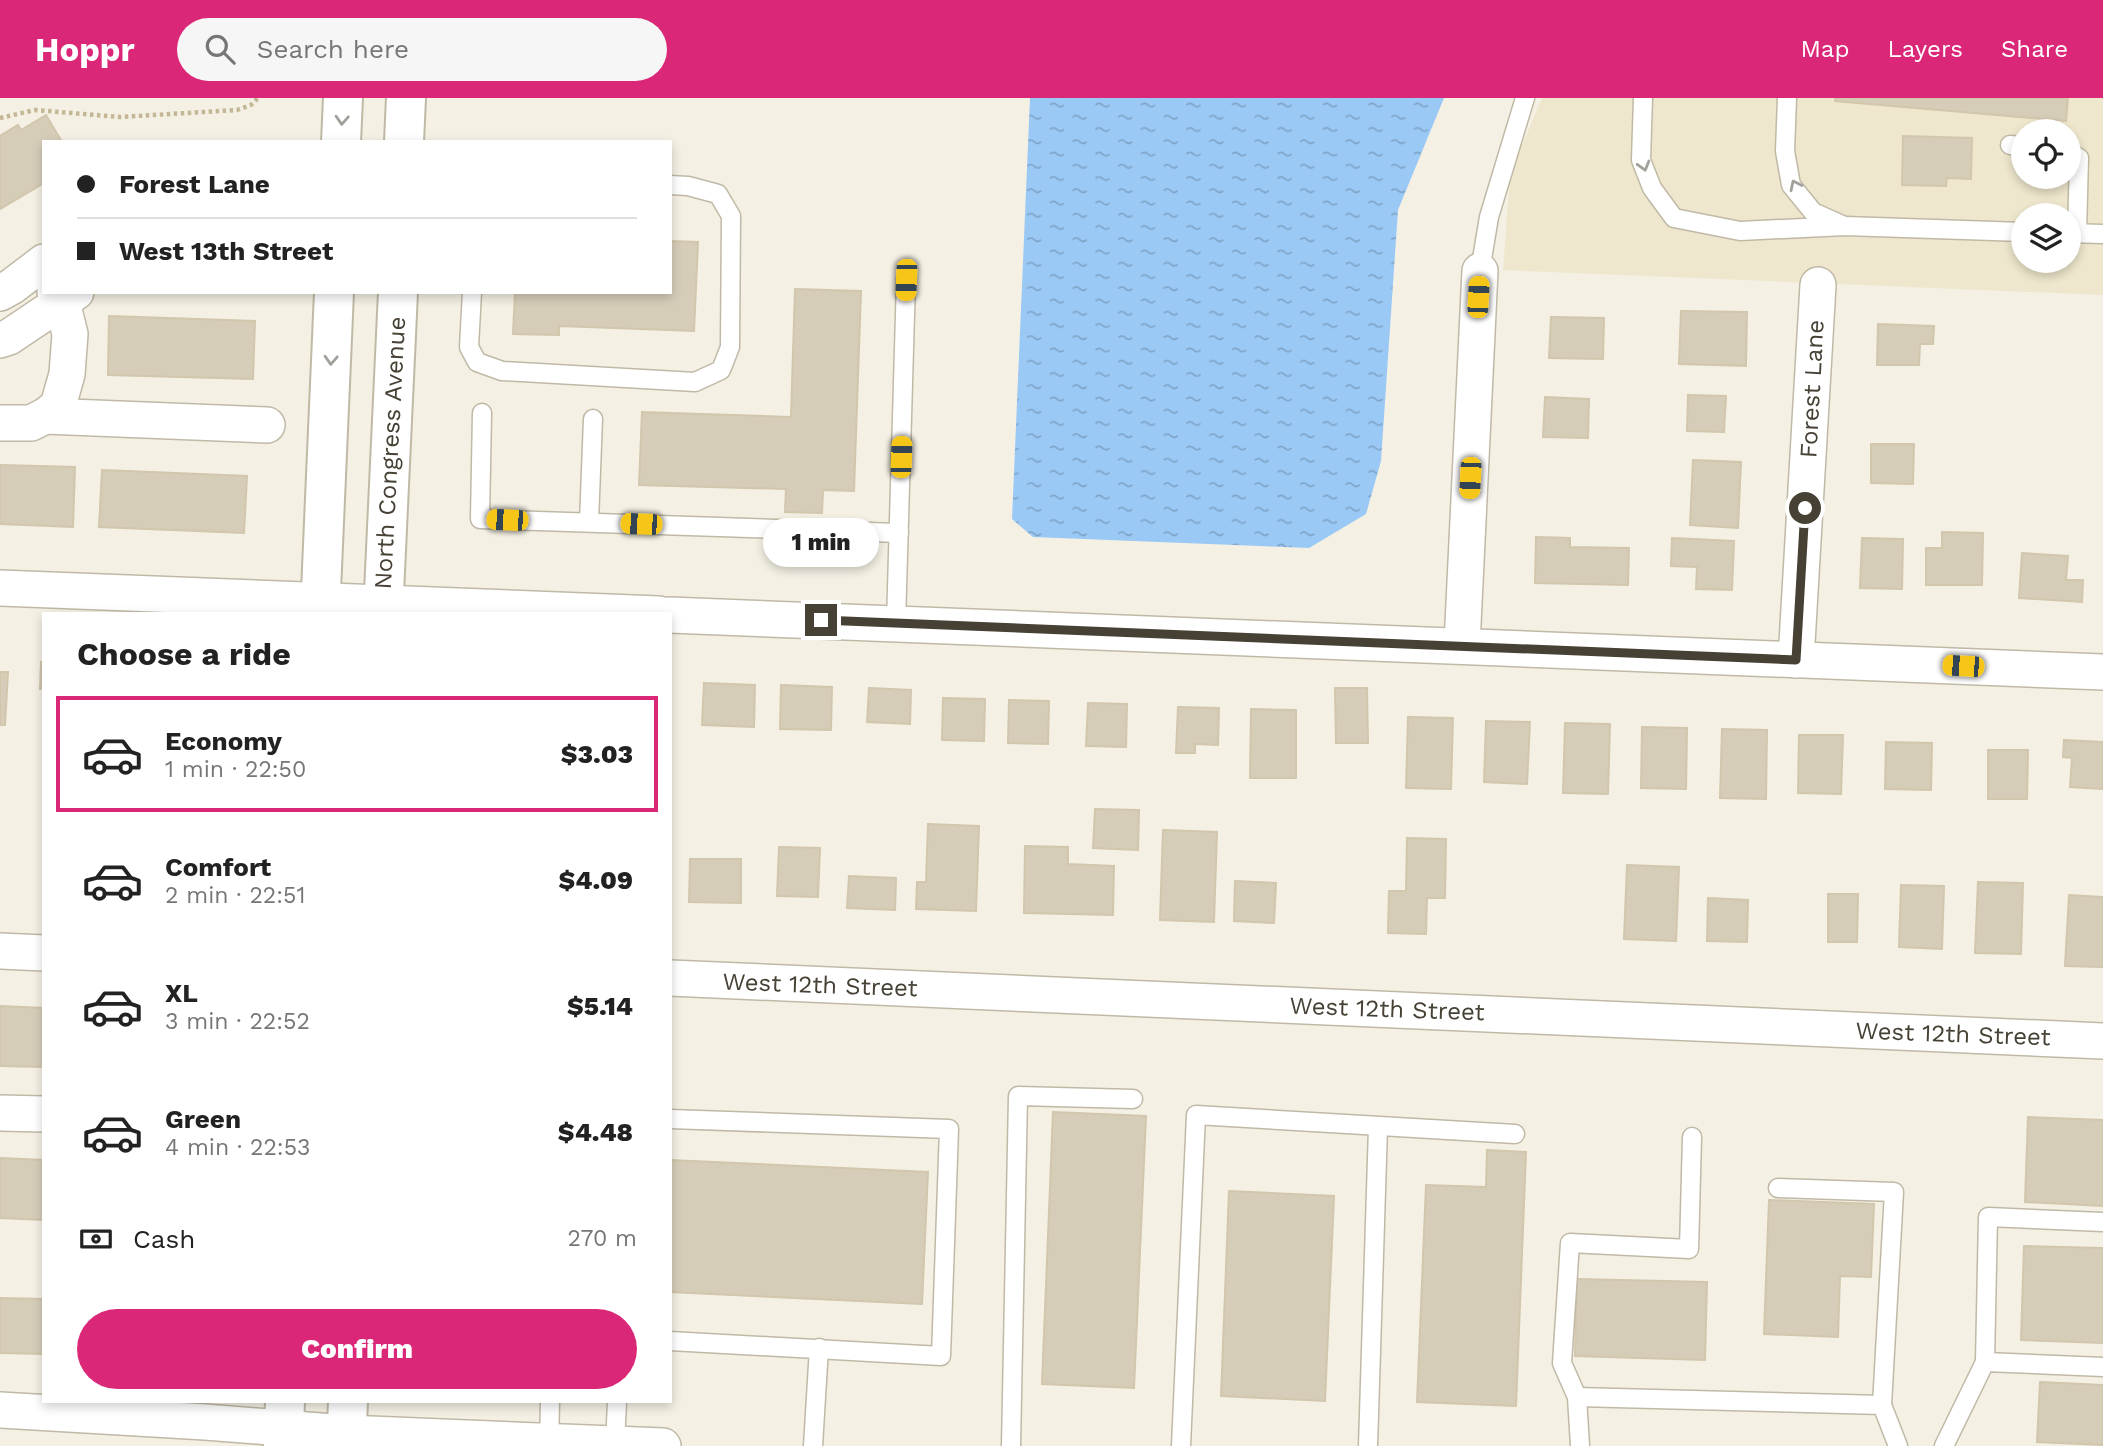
<!DOCTYPE html>
<html lang="en">
<head>
<meta charset="utf-8">
<style>
	:root { --surface:#fff; --page:#f6f6f6; --text:#222; --muted:#767676; --line:#e0e0e0; --accent:#db2777 }
	body { margin:0; font-family:"Work Sans",sans-serif; background:var(--page); color:var(--text); height:100vh; display:flex; flex-direction:column; font-size:26px; white-space:nowrap }
	* { box-sizing:border-box; margin:0 }
	p { font-size:23px; color:var(--muted) }
	.icon { flex:none; width:38px; height:38px; fill:none; stroke:currentColor; stroke-width:2; stroke-linecap:round; stroke-linejoin:round }
	.map { position:relative; flex:1; overflow:hidden }
	.panel { position:absolute; left:42px; top:514px; width:630px; height:791px; display:flex; flex-direction:column; background:var(--surface); border-radius:0px; box-shadow:0 4px 10px #0003 }
	.panel>* { flex:none }
	.top-card { position:absolute; left:42px; top:42px; width:630px; height:154px; border-radius:0px; box-shadow:0 4px 10px #0003; display:grid; align-content:center; height:154px; padding:0 35px; background:var(--surface) }
	.fabs { position:absolute; left:2011px; top:21px; display:grid; gap:14px }
	.fabs a { display:grid; place-items:center; width:70px; height:70px; border-radius:50%; background:var(--surface); box-shadow:0 4px 10px #0003; font-size:35px }
	.end { position:absolute; width:32px; height:32px; margin:-16px; border:9px solid #464134; background:#fff; box-shadow:0 0 0 4px #fff }
	.from { border-radius:50% }
	.bubble { position:absolute; height:49px; border-radius:24px; background:var(--surface); box-shadow:0 4px 10px #0003; font-size:23px; font-weight:800; line-height:49px; text-align:center }
	.car { position:absolute; width:21px; height:42px; margin:-21px -10px; border-radius:9px; box-shadow:0 0 5px 2px #0007; background:linear-gradient(#f5c518 24%,#345 0 40%,#f5c518 0 76%,#345 0 86%,#f5c518 0) }
	.top-card b { display:flex; align-items:center; gap:24px; height:66px; font-size:26px }
	.top-card b+b { border-top:2px solid var(--line) }
	.top-card i { width:18px; height:18px; background:var(--text) }
	ul { padding:0; list-style:none }
	li { display:flex; align-items:center; gap:21px; height:116px; margin:0 14px 10px; padding:0 21px; border:4px solid transparent; border-radius:0px }
	li div { flex:1 }
	li b { display:block; font-size:26px }
	li em { font-style:normal; font-weight:800 }
	li.current { border-color:var(--accent) }
	li>.icon { width:63px; height:63px; stroke-width:1.5 }
	h2 { padding:0 35px; font-size:32px; line-height:84px }
	.pay { display:flex; align-items:center; gap:18px; height:77px; padding:0 35px; font-size:26px }
	.pay p { margin-inline-start:auto }
	.action { display:flex; gap:14px; margin-top:auto; padding:14px 35px }
	.action a { flex:1; height:80px; border-radius:42px; background:var(--accent); color:#fff; font-size:28px; font-weight:800; line-height:80px; text-align:center }
	header { display:flex; align-items:center; gap:42px; box-sizing:border-box; height:98px; padding:0 35px; background:var(--accent); color:#fff }
	header strong { font-size:33px }
	nav { display:flex; gap:38px; margin-inline-start:auto; font-size:24px }
	.search { width:490px; height:63px; background:var(--page); display:flex; align-items:center; gap:18px; box-sizing:border-box; padding:0 24px; border-radius:38px; color:var(--muted); font-size:26px }
	.map>svg:first-child { display:block }
</style>
</head>
<body>
<header>
<strong>Hoppr</strong>
<div class="search"><svg class="icon" aria-label="search" viewBox="0 0 24 24"><circle cx="10" cy="10" r="6"/><path d="M15 15l6 6"/></svg>Search here</div>
<nav><a>Map</a><a>Layers</a><a>Share</a></nav>
</header>
<div class="map">
<svg width="2103" height="1348" viewBox="0 0 2103 1348">
	<defs>
		<pattern id="water-ripples" width="26" height="14" patternUnits="userSpaceOnUse" patternTransform="scale(1.75)"><rect width="26" height="14" fill="#9bc9f6"/><path d="M2 4q2-2 4 0t4 0M15 11q2-2 4 0t4 0" fill="none" stroke="#80a5c8"/></pattern>
	</defs>
	<rect width="100%" height="100%" fill="#f4f0e4"/>
	<path fill="#eee7cd" fill-rule="evenodd" d="M 1542,0 L 2103,0 L 2103,197 L 1503,172 L 1510,75 ZM 2023,33 L 2068,33 L 2068,79 L 2023,79 ZM 2023,117 L 2068,117 L 2068,163 L 2023,163 Z"/>
	<polygon fill="url(#water-ripples)" points="1030,0 1444,0 1398,112 1381,363 1366,416 1309,450 1033,439 1012,421"/>
	<g fill="#d6cdb9" stroke="#d2c6ac" stroke-width="2">
		<polygon points="1835,0 2068,0 2066,23 1835,3"/>
		<polygon points="46,17 62,44 44,44 44,85 0,111 0,38 18,27 21,32"/>
		<polygon points="1903,38 1972,40 1971,81 1947,80 1946,88 1902,87"/>
		<polygon points="670,143 698,144 694,233 559,228 559,237 513,236 515,194 670,194"/>
		<polygon points="795,191 861,193 854,393 823,392 822,415 785,414 786,391 639,387 642,314 791,319"/>
		<polygon points="1681,213 1747,214 1746,268 1679,266"/>
		<polygon points="109,218 255,223 253,281 108,277"/>
		<polygon points="1551,219 1604,220 1603,261 1549,260"/>
		<polygon points="1878,226 1934,228 1933,246 1920,246 1919,267 1877,267"/>
		<polygon points="1688,297 1726,298 1724,334 1687,333"/>
		<polygon points="1545,299 1589,301 1588,340 1543,339"/>
		<polygon points="1871,346 1914,346 1913,386 1871,385"/>
		<polygon points="1693,362 1741,364 1738,430 1690,427"/>
		<polygon points="0,367 75,369 73,429 0,426"/>
		<polygon points="102,372 247,378 244,435 99,429"/>
		<polygon points="1942,434 1983,435 1982,487 1926,487 1926,450 1942,450"/>
		<polygon points="1536,439 1570,440 1570,449 1629,450 1628,487 1535,485"/>
		<polygon points="1672,440 1734,443 1732,492 1696,491 1697,469 1671,468"/>
		<polygon points="1862,440 1903,441 1902,491 1860,490"/>
		<polygon points="2022,455 2068,458 2066,482 2083,482 2082,504 2019,500"/>
		<polygon points="41,564 44,565 44,591 40,591"/>
		<polygon points="0,574 8,574 5,627 0,627"/>
		<polygon points="704,585 755,587 754,629 702,627"/>
		<polygon points="781,587 832,589 831,632 780,631"/>
		<polygon points="869,590 911,592 910,626 867,624"/>
		<polygon points="1335,590 1367,590 1368,645 1336,645"/>
		<polygon points="943,600 985,601 984,643 942,642"/>
		<polygon points="1009,602 1049,603 1048,646 1008,645"/>
		<polygon points="1088,605 1127,606 1126,649 1086,648"/>
		<polygon points="1178,609 1219,610 1218,647 1195,646 1195,655 1176,655"/>
		<polygon points="1251,611 1296,612 1296,680 1250,680"/>
		<polygon points="1408,619 1453,620 1451,691 1406,690"/>
		<polygon points="1486,623 1530,624 1527,686 1484,684"/>
		<polygon points="1565,625 1610,626 1608,696 1563,695"/>
		<polygon points="1642,629 1687,630 1686,691 1641,690"/>
		<polygon points="1722,631 1767,632 1766,701 1720,700"/>
		<polygon points="1799,637 1843,637 1841,696 1798,695"/>
		<polygon points="2064,642 2103,644 2103,691 2070,689 2072,660 2063,659"/>
		<polygon points="1886,644 1932,645 1931,692 1885,691"/>
		<polygon points="1988,652 2028,652 2027,701 1988,701"/>
		<polygon points="1095,711 1139,712 1138,752 1093,750"/>
		<polygon points="928,726 979,728 976,813 916,811 917,784 926,784"/>
		<polygon points="1163,732 1217,734 1214,824 1160,822"/>
		<polygon points="1407,740 1446,741 1445,800 1427,800 1426,836 1388,835 1389,793 1406,793"/>
		<polygon points="1025,748 1068,749 1068,766 1114,768 1113,817 1024,815"/>
		<polygon points="779,749 820,750 818,799 777,798"/>
		<polygon points="690,761 741,761 741,805 689,804"/>
		<polygon points="1627,767 1679,769 1676,843 1624,841"/>
		<polygon points="849,778 896,780 895,812 847,810"/>
		<polygon points="1235,783 1276,785 1274,825 1234,823"/>
		<polygon points="1978,784 2023,785 2021,856 1975,855"/>
		<polygon points="1901,787 1944,788 1942,851 1899,849"/>
		<polygon points="1828,796 1858,796 1857,844 1828,844"/>
		<polygon points="2069,797 2103,799 2103,869 2065,868"/>
		<polygon points="1708,800 1748,802 1747,844 1707,843"/>
		<polygon points="0,908 44,910 44,969 0,968"/>
		<polygon points="1053,1014 1146,1018 1134,1290 1042,1286"/>
		<polygon points="2028,1019 2103,1022 2103,1108 2025,1104"/>
		<polygon points="1487,1052 1526,1054 1516,1308 1417,1304 1426,1087 1486,1089"/>
		<polygon points="0,1060 44,1062 44,1122 0,1120"/>
		<polygon points="670,1062 928,1074 922,1206 670,1194"/>
		<polygon points="1229,1093 1334,1098 1325,1303 1221,1298"/>
		<polygon points="1769,1102 1874,1106 1871,1179 1840,1178 1838,1239 1764,1236"/>
		<polygon points="2024,1148 2103,1150 2103,1245 2021,1242"/>
		<polygon points="1577,1181 1707,1184 1705,1262 1575,1258"/>
		<polygon points="0,1200 44,1201 44,1256 0,1255"/>
		<polygon points="2040,1284 2103,1287 2103,1347 2037,1344"/>
	</g>
	<g fill="none" stroke-linecap="round" stroke-linejoin="round">
		<defs>
			<g id="service">
				<polyline points="1643,0 1641,62 1652,90 1674,120 1740,133 1845,128 2023,134"/>
				<polyline points="1787,0 1785,53 1791,87 1813,114 1842,127"/>
				<polyline points="2010,47 2023,48"/>
				<polyline points="2068,53 2079,60 2077,135"/>
				<polyline points="2068,135 2103,136"/>
				<polyline points="1480,173 1489,119 1525,0"/>
				<polyline points="472,194 469,249 477,264 502,273 695,284 721,272 730,249 731,118 718,96 688,88 670,87"/>
				<polyline points="482,315 480,421 899,435"/>
				<polyline points="589,424 593,321"/>
				<polyline points="896,525 906,182"/>
				<polyline points="670,1021 949,1031 941,1258 670,1243"/>
				<polyline points="1778,1090 1894,1094 1882,1307"/>
				<polyline points="1985,1264 1988,1119 2103,1124"/>
				<polyline points="1577,1299 1882,1307 1898,1348"/>
				<polyline points="615,1346 617,1304"/>
				<polyline points="549,1348 550,1304"/>
				<polyline points="813,1348 819,1250"/>
				<polyline points="1011,1348 1018,998 1133,1001"/>
				<polyline points="1181,1348 1196,1017 1515,1036"/>
				<polyline points="1368,1348 1378,1029"/>
				<polyline points="1580,1348 1577,1299 1562,1265 1570,1145 1689,1151 1692,1039"/>
				<polyline points="1944,1348 1985,1264 2103,1269"/>
			</g>
			<g id="minor">
				<polyline points="0,195 11,189 44,164"/>
				<polyline points="0,242 9,239 76,194"/>
				<polyline points="45,318 267,327"/>
				<polyline points="0,325 31,325 45,318 58,308 67,276 70,236 62,204 55,194"/>
				<polyline points="0,490 659,516"/>
				<polyline points="670,517 2103,574"/>
				<polyline points="1462,547 1480,173"/>
				<polyline points="1796,562 1818,187"/>
				<polyline points="0,853 44,855"/>
				<polyline points="670,880 2103,943"/>
				<polyline points="0,1015 44,1016"/>
				<polyline points="0,1312 205,1324 346,1335 663,1348"/>
			</g>
			<g id="tertiary">
				<polyline points="341,44 343,0"/>
				<polyline points="404,44 406,0"/>
				<polyline points="320,516 334,194"/>
				<polyline points="383,516 398,194"/>
				<polyline points="283,1348 285,1304"/>
				<polyline points="346,1348 348,1304"/>
			</g>
		</defs>
		<use href="#service" stroke="#c0b9a6" stroke-width="21"/>
		<use href="#minor" stroke="#c0b9a6" stroke-width="38"/>
		<use href="#tertiary" stroke="#c0b9a6" stroke-width="42"/>
		<polyline stroke="#c3b796" stroke-width="4.5" stroke-dasharray="3.5 3.5" stroke-linecap="butt" points="0,20 35,12 120,19 237,12 251,7 258,0"/>
		<use href="#service" stroke="#fff" stroke-width="18"/>
		<use href="#minor" stroke="#fff" stroke-width="35"/>
		<use href="#tertiary" stroke="#fff" stroke-width="38"/>
	</g>
	<defs><path id="oneway-chevron" d="M-2-3.5L2.5 0L-2 3.5" fill="none" stroke-width="1.6" stroke-linecap="round" stroke-linejoin="round" transform="scale(1.75)"/></defs>
	<g stroke="#a2a09a">
		<use href="#oneway-chevron" transform="translate(342 22) rotate(93)"/>
		<use href="#oneway-chevron" transform="translate(1644 68) rotate(74)"/>
		<use href="#oneway-chevron" transform="translate(1795 87) rotate(-116)"/>
		<use href="#oneway-chevron" transform="translate(331 262) rotate(93)"/>
	</g>
	<g fill="none" stroke-linecap="round" stroke-linejoin="round">
		<polyline stroke="#464134" stroke-width="9" points="821,522 1796,562 1805,410"/>
	</g>
	<g text-anchor="middle" dominant-baseline="central" stroke-width="7" stroke-linejoin="round" paint-order="stroke">
		<g font-size="24" fill="#464134" stroke="#fff">
			<text transform="translate(1812 291) rotate(-87)">Forest Lane</text>
			<text transform="translate(390 355) rotate(-87)">North Congress Avenue</text>
			<text transform="translate(820 887) rotate(2)">West 12th Street</text>
			<text transform="translate(1387 911) rotate(2)">West 12th Street</text>
			<text transform="translate(1953 936) rotate(2)">West 12th Street</text>
		</g>
	</g>
</svg>
<div class="fabs">
<a><svg class="icon" aria-label="locate" viewBox="0 0 24 24"><circle cx="12" cy="12" r="6"/><path d="M12 2v4M12 18v4M2 12h4M18 12h4"/></svg></a>
<a><svg class="icon" aria-label="layers" viewBox="0 0 24 24"><path d="M12 4l9 5-9 5-9-5zM3 14l9 5 9-5"/></svg></a>
</div>
<i class="end from" style="left:1805px;top:410px"></i>
<i class="end" style="left:821px;top:522px"></i>
<div class="bubble" style="left:763px;top:420px;width:116px">1 min</div>
<i class="car" style="left:906px;top:182px;rotate:182deg"></i>
<i class="car" style="left:1478px;top:199px;rotate:3deg"></i>
<i class="car" style="left:901px;top:359px;rotate:2deg"></i>
<i class="car" style="left:1470px;top:380px;rotate:183deg"></i>
<i class="car" style="left:507px;top:422px;rotate:272deg"></i>
<i class="car" style="left:641px;top:426px;rotate:272deg"></i>
<i class="car" style="left:1963px;top:568px;rotate:273deg"></i>
<div class="top-card">
<b><i class="from"></i>Forest Lane</b>
<b><i></i>West 13th Street</b>
</div>
<section class="panel">
<h2>Choose a ride</h2>
<ul>
<li class="current"><svg class="icon" aria-label="car" viewBox="0 0 24 24"><path d="M5 17H2v-5l4-1 3-4h7l3 4 3 1v5h-3M9 17h6M6 11h13"/><circle cx="7" cy="17" r="2"/><circle cx="17" cy="17" r="2"/></svg><div><b>Economy</b><p>1 min · 22:50</p></div><em>$3.03</em></li>
<li><svg class="icon" aria-label="car" viewBox="0 0 24 24"><path d="M5 17H2v-5l4-1 3-4h7l3 4 3 1v5h-3M9 17h6M6 11h13"/><circle cx="7" cy="17" r="2"/><circle cx="17" cy="17" r="2"/></svg><div><b>Comfort</b><p>2 min · 22:51</p></div><em>$4.09</em></li>
<li><svg class="icon" aria-label="car" viewBox="0 0 24 24"><path d="M5 17H2v-5l4-1 3-4h7l3 4 3 1v5h-3M9 17h6M6 11h13"/><circle cx="7" cy="17" r="2"/><circle cx="17" cy="17" r="2"/></svg><div><b>XL</b><p>3 min · 22:52</p></div><em>$5.14</em></li>
<li><svg class="icon" aria-label="car" viewBox="0 0 24 24"><path d="M5 17H2v-5l4-1 3-4h7l3 4 3 1v5h-3M9 17h6M6 11h13"/><circle cx="7" cy="17" r="2"/><circle cx="17" cy="17" r="2"/></svg><div><b>Green</b><p>4 min · 22:53</p></div><em>$4.48</em></li>
</ul>
<div class="pay"><svg class="icon" aria-label="cash" viewBox="0 0 24 24"><path d="M3 7h18v10H3z"/><circle cx="12" cy="12" r="2"/></svg>Cash<p>270 m</p></div>
<div class="action"><a>Confirm</a></div>
</section>
</div>
</body>
</html>
